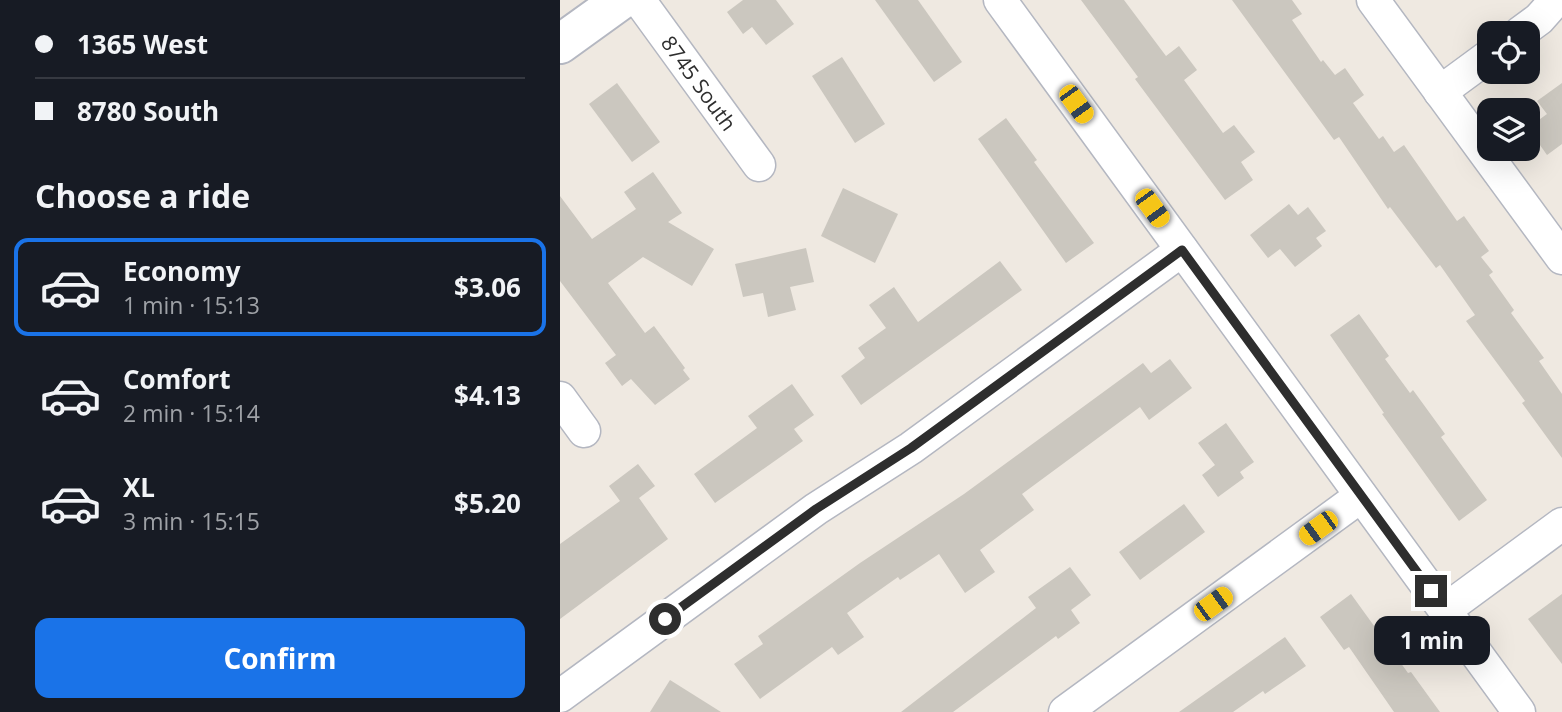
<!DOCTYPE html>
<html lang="en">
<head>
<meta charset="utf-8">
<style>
	:root { --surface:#171b24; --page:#20242c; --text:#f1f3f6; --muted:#9ea1a6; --line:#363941; --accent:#1a73e8 }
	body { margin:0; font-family:"Open Sans",sans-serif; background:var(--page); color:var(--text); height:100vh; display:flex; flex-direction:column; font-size:26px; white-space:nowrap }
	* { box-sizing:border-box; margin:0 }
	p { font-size:23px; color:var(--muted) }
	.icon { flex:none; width:38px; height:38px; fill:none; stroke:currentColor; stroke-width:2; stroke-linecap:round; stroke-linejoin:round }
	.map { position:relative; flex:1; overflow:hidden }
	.sheet { display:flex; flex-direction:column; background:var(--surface); width:560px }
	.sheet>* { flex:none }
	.top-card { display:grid; align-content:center; height:154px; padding:0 35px; background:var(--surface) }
	.buttons { position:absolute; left:917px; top:21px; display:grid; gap:14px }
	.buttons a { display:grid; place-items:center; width:63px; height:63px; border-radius:14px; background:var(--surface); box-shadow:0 7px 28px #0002; font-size:35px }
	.end { position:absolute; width:32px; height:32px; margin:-16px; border:9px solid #2e2e2e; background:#fff; box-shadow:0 0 0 4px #fff }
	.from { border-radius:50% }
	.bubble { position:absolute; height:49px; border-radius:14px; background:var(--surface); box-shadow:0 7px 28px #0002; font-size:23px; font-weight:700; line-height:49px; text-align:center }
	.car { position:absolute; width:21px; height:42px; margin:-21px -10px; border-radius:9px; box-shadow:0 0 5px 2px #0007; background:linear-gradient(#f5c518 24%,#345 0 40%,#f5c518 0 76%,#345 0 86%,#f5c518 0) }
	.top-card b { display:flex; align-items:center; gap:24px; height:66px; font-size:26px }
	.top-card b+b { border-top:2px solid var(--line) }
	.top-card i { width:18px; height:18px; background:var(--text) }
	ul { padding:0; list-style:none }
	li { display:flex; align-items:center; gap:21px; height:98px; margin:0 14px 10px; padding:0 21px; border:4px solid transparent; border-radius:14px }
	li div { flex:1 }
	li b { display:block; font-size:26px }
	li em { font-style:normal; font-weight:700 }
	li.current { border-color:var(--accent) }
	li>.icon { width:63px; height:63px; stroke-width:1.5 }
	h2 { padding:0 35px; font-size:32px; line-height:84px }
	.button { display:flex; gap:14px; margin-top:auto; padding:14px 35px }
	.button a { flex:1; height:80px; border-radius:14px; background:var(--accent); color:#fff; font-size:28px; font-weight:700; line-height:80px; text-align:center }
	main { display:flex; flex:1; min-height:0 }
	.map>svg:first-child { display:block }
</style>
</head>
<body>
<main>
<section class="sheet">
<div class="top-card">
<b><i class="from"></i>1365 West</b>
<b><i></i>8780 South</b>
</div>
<h2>Choose a ride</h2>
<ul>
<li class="current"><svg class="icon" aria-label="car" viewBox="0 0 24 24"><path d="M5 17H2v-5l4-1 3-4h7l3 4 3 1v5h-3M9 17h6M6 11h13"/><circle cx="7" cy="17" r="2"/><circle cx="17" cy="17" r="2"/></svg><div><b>Economy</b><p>1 min · 15:13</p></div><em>$3.06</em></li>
<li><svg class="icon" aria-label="car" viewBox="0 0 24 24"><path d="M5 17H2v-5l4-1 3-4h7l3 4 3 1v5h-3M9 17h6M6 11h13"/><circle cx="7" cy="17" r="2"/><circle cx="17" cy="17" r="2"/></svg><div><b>Comfort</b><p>2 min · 15:14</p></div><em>$4.13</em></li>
<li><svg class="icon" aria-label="car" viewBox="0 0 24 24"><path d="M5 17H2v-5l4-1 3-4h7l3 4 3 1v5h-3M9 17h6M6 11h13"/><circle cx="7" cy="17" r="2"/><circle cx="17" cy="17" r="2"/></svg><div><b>XL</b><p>3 min · 15:15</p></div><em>$5.20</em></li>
</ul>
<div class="button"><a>Confirm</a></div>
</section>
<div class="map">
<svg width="1002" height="712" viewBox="0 0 1002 712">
	<rect width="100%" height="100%" fill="#efe9e1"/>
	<g fill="#cbc7bf">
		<polygon points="183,0 216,0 234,24 206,45 192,27 183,34 167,12"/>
		<polygon points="315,0 358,0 402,62 374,82"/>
		<polygon points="521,0 564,0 606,56 619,46 637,70 624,80 663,133 674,125 695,152 681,162 693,180 665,200 575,79 578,77"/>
		<polygon points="672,0 732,0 742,14 732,20 761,62 763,60 775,75 785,68 804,95 793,103 819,139 823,136 834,152 844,145 897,221 904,216 929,251 921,257 933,272 929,275 954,310 951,313 984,358 979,361 1002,394 1002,458 962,403 965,401 906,321 915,315 880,265 876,268 830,207 828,209 779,137 774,140"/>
		<polygon points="282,57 325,124 295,143 252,76"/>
		<polygon points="57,83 100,142 72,162 29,104"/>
		<polygon points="1002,83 1002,144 987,155 968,128 987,114 977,101"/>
		<polygon points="446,118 477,160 474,162 534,243 506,263 418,139"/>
		<polygon points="93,172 122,213 108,222 154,249 132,286 83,257 48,283 85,333 94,326 125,368 123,370 130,379 95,405 71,379 62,386 45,363 56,355 0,281 0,196 32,239 76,209 64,192"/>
		<polygon points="283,188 338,214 315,263 261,236"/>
		<polygon points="729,204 738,215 748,207 766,231 756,238 762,246 735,267 720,249 708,258 690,235"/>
		<polygon points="246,248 254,282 230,287 236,310 208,317 203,293 183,297 175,264"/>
		<polygon points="440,261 462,290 301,405 281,376 305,358 298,348 326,328 309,305 334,287 358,322"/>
		<polygon points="799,314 829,356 825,359 850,393 853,390 885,434 881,437 927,500 899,521 822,414 824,413 770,335"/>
		<polygon points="610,359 632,388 589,420 580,407 462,494 474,510 420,550 435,572 405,593 379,554 340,580 338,577 287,613 304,637 278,655 272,647 200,699 174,664 203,644 198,636 300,563 404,494 583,363 591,373"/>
		<polygon points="232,384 254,415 234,429 243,441 155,503 134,474 197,428 188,416"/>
		<polygon points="666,423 694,462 680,472 684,478 658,497 642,475 655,465 638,443"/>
		<polygon points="78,464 95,486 79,498 108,539 0,619 0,544 60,501 49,486"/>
		<polygon points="624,504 645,532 580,580 559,552"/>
		<polygon points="510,567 531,595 511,610 520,623 498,639 496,636 393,712 341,712 476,608 468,597"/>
		<polygon points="791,594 848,673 851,672 880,712 834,712 789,647 784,650 760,617"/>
		<polygon points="1002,594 1002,664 968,619"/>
		<polygon points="725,637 746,666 705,694 703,691 673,712 619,712"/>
		<polygon points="110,680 161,712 90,712"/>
	</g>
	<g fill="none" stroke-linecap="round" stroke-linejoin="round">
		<defs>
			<g id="minor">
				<polyline points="79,0 199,165"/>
				<polyline points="440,0 959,712"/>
				<polyline points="813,0 1002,258"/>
				<polyline points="960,33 979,19 996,0"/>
				<polyline points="880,92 929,56"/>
				<polyline points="0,398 24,431"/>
				<polyline points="885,610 1002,524"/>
				<polyline points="0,696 256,509 351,448 622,250"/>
				<polyline points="505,712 801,496"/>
			</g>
			<polyline id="tertiary" points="0,44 61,0"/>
		</defs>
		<use href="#minor" stroke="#b4b7c1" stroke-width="35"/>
		<use href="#tertiary" stroke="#b4b7c1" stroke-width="42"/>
		<use href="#minor" stroke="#fff" stroke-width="32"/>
		<use href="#tertiary" stroke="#fff" stroke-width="38"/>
	</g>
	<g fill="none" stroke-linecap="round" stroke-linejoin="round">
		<polyline stroke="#2e2e2e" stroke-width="9" points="105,619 256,509 351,448 622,250 871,591"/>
	</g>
	<g text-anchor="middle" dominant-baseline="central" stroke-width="6" stroke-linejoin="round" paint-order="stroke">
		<g font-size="21" fill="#2e2e2e" stroke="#fff">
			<text transform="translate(139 83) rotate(54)">8745 South</text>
		</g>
	</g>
</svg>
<div class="buttons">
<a><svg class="icon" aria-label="locate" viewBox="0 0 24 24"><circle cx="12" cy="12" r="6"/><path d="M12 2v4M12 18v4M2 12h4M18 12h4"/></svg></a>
<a><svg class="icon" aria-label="layers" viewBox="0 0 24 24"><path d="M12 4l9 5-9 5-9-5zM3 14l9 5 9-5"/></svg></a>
</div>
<i class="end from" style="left:105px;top:619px"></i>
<i class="end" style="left:871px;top:591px"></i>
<div class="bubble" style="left:814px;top:616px;width:116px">1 min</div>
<i class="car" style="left:516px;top:104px;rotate:144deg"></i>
<i class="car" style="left:592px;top:208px;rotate:144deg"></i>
<i class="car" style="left:758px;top:528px;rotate:234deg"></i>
<i class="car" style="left:653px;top:604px;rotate:54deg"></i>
</div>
</main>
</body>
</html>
